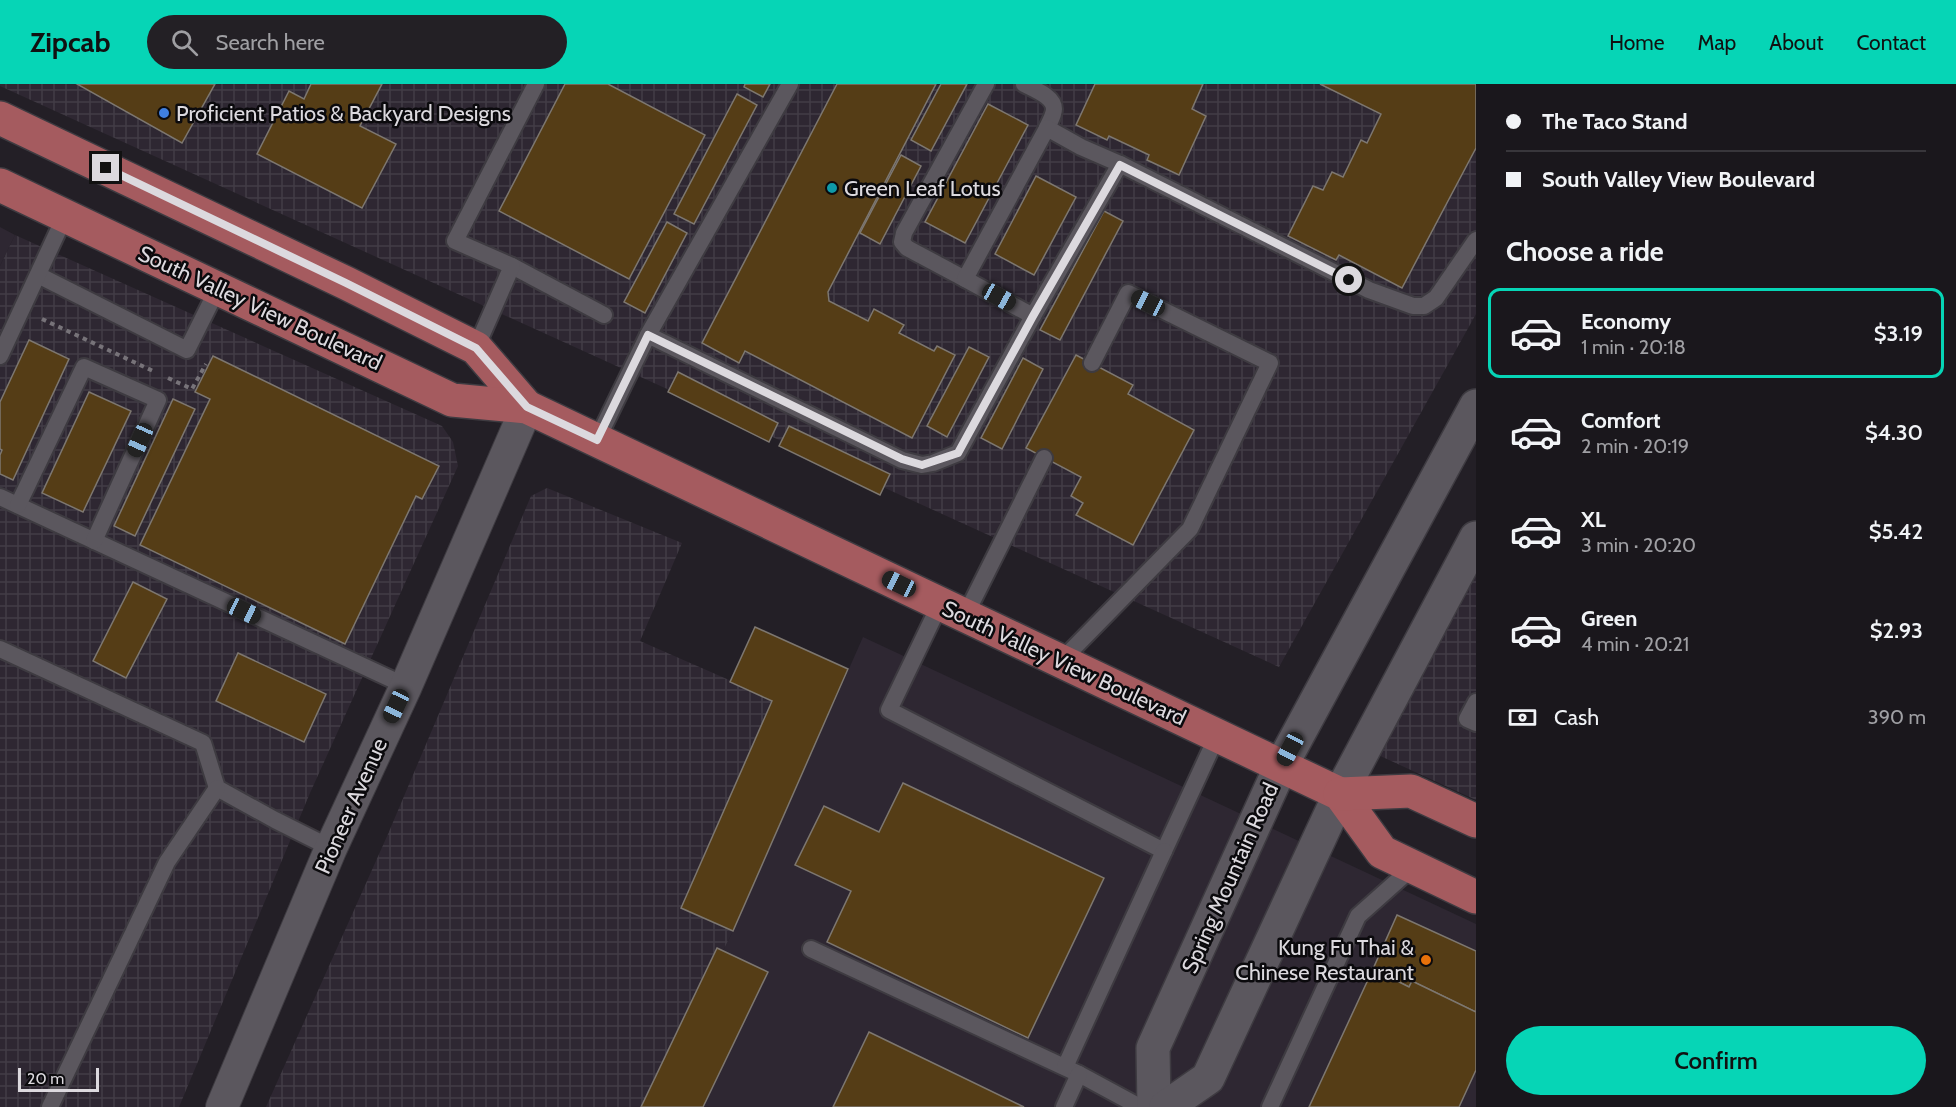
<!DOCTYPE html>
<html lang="en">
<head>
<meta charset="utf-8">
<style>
	:root { --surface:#1a171c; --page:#232025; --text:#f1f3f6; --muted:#9f9fa3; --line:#38363b; --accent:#06d5b6 }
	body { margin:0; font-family:Cabin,sans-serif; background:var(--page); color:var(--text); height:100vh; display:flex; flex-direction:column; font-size:22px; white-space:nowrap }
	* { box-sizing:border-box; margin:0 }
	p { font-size:20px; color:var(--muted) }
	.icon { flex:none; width:33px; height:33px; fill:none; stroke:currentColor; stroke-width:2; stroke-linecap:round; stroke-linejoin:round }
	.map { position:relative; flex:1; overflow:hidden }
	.details { display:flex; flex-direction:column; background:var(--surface); width:480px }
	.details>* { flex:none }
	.guide { display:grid; align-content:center; height:132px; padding:0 30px; background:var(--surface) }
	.scale { position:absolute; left:18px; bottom:15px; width:81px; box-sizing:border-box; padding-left:6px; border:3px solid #dcd9de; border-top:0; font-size:16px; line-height:21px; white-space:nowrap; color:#dcd9de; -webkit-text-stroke:4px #0b0a0d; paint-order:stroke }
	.end { position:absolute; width:27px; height:27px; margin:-14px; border:8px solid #dcd9de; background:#111; box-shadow:0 0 0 3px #111 }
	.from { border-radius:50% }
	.car { position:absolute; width:18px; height:36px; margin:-18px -9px; border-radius:8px; box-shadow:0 0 4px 2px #0007; background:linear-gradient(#222 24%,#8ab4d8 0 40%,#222 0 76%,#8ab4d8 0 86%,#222 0) }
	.guide b { display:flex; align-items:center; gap:21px; height:57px; font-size:22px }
	.guide b+b { border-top:2px solid var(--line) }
	.guide i { width:15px; height:15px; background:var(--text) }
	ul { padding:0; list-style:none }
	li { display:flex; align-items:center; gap:18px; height:90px; margin:0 12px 9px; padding:0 18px; border:3px solid transparent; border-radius:12px }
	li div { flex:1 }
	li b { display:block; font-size:22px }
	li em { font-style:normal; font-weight:600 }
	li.current { border-color:var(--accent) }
	li>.icon { width:54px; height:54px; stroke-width:1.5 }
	h2 { padding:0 30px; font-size:27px; line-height:72px }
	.pay { display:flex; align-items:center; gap:15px; height:66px; padding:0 30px; font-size:22px }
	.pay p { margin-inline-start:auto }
	.primary-button { display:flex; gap:12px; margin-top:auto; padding:12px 30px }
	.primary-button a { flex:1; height:69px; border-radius:36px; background:var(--accent); color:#111; font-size:24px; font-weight:600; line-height:69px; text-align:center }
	header { display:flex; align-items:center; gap:36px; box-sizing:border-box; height:84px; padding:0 30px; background:var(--accent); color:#111 }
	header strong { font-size:28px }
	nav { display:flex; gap:33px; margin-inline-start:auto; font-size:21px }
	.search { width:420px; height:54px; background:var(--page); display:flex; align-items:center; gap:15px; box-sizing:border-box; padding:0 21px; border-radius:33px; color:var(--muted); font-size:22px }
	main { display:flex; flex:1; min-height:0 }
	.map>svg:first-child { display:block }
</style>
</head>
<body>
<header>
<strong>Zipcab</strong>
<div class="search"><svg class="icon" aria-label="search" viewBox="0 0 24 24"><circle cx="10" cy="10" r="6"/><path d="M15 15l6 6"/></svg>Search here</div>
<nav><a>Home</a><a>Map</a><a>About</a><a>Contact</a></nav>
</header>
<main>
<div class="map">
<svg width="1476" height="1023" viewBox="0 0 1476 1023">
	<defs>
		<pattern id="industrial-grid" width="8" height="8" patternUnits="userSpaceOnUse" patternTransform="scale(1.5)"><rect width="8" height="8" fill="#2e2732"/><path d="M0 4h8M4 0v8" fill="none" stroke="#423c46"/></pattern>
	</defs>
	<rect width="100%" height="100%" fill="#231f26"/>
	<g fill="#2e2732">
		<polygon points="0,143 15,151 0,182"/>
		<polygon points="863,553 1476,840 1476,1023 641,1023 717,864 723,867 733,847"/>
	</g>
	<g fill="url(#industrial-grid)">
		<polygon points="0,0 1476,0 1476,230 1279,583 0,2"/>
		<polygon points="15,151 442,342 453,358 458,382 310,709 179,1023 0,1023 0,182"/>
		<polygon points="547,404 682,459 640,557 825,638 733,847 723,867 717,865 641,1023 266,1023 388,750 531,412"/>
		<polygon points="1476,489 1476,716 1376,670"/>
	</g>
	<g fill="#553d16" stroke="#7d7770" stroke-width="1.5">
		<polygon points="77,0 215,0 182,59"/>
		<polygon points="311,0 382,0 360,42 396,60 362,124 257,70 289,7 304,15"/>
		<polygon points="565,0 608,0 705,51 629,195 499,127"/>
		<polygon points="745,0 770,0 763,13 744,3"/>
		<polygon points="837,0 936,0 828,208 829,217 868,237 874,225 904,241 899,249 934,267 937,262 955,271 912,354 745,267 739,279 702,259"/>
		<polygon points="941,0 967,0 931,67 911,56"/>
		<polygon points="1095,0 1203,0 1192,25 1206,32 1179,91 1147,76 1149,71 1109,52 1107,56 1076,41"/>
		<polygon points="1320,0 1476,0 1476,64 1402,204 1339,171 1336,176 1288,152 1313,102 1323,106 1332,88 1343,93 1361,56 1367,59 1381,30"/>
		<polygon points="737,10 757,21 694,140 674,130"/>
		<polygon points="988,20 1028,41 965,159 925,138"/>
		<polygon points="901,71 921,82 880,160 860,149"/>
		<polygon points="1036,92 1076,113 1034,191 995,170"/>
		<polygon points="1104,127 1123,137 1060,256 1040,246"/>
		<polygon points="667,138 687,149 645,229 624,218"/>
		<polygon points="29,256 69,275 13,396 0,390 0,371 2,366 0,365 0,318"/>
		<polygon points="969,263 989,273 947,353 927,342"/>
		<polygon points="1076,271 1133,301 1128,310 1194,346 1133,461 1076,431 1083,419 1071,412 1081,393 1026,364"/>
		<polygon points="213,272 439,382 422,415 416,412 345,560 140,461 210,315 195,308"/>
		<polygon points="1023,274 1043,285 1002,365 981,354"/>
		<polygon points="678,288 778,339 769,358 668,308"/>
		<polygon points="89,308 131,327 83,428 42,409"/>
		<polygon points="173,315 195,325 135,452 114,442"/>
		<polygon points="789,342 890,390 880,411 779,362"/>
		<polygon points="133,498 167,515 126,594 93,577"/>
		<polygon points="755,543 848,585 733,847 681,824 772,617 730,598"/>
		<polygon points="238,569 326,610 304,658 216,617"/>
		<polygon points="903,699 1104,794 1028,954 827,858 851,807 795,781 824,722 879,748"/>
		<polygon points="1397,831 1476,867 1476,928 1412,897 1409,903 1373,885"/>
		<polygon points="717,864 768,888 703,1023 641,1023"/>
		<polygon points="1373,885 1409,903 1412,897 1476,928 1476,986 1459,1023 1309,1023"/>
		<polygon points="869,948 1024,1023 833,1023"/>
	</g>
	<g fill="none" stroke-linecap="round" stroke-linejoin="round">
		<defs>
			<g id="lane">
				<path d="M 1024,0 C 1033,5 1054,12 1054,25 C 1054,31 1049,39 1047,44"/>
				<polyline points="512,182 604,231"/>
				<polyline points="38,191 187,266 218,204"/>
				<polyline points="965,195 907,164 902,158 904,149 986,0"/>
				<polyline points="1033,232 1120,80"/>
				<polyline points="648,251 902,376 922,381 933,379 958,369 1033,232 965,195 1047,44 1081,63 1120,80 1369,206 1413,222 1424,222 1436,214 1476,156"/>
				<polyline points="476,264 512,182 455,157 536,0"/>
				<polyline points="0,272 65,132"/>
				<polyline points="597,356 648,251 790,0"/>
				<polyline points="0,413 406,602"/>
				<polyline points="18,421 84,283 158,316 94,457"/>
				<polyline points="940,520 889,626 1164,767 1217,652"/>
				<polyline points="965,532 1044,374"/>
				<polyline points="0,565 203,659 217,704 275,736 331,764"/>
				<polyline points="1061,577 1190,445 1270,279 1128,209 1092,279"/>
				<polyline points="1476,618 1467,635 1476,639"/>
				<polyline points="811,865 1079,990 1140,1023"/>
				<polyline points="1065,983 1164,767"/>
				<polyline points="50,1023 167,778 217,704"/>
				<polyline points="1064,1023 1079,990"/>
				<polyline points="1270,1023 1358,832 1413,783"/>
			</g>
			<polyline id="street" points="222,1023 331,764 406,602 527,323"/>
			<g id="secondary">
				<polyline points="1154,1023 1153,964 1281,682 1476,322"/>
				<polyline points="1166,1023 1208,994 1340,710 1476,454"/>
			</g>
			<g id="primary">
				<polyline points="0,34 346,199 476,264 527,323"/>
				<polyline points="0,101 452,316 527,323 1340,710 1382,768 1476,813"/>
				<polyline points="1340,710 1411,707 1476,737"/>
			</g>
		</defs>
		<use href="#lane" stroke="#3e3b41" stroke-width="20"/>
		<use href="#street" stroke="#3e3b41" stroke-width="34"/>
		<use href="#secondary" stroke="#3e3b41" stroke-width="36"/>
		<use href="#primary" stroke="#3e3b41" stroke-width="36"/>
		<g stroke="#777379" stroke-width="4" stroke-dasharray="4.5 4.5" stroke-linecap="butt">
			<polyline points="42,235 153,287"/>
			<polyline points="168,294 192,305 206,280"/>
		</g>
		<use href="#lane" stroke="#5b575e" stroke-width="16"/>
		<use href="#street" stroke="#5b575e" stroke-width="32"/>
		<use href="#secondary" stroke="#5b575e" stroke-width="33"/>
		<use href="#primary" stroke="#a55b5f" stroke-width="33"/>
	</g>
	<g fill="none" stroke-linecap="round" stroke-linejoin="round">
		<polyline stroke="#dcd9de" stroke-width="8" points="106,84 346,199 476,264 527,323 597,356 648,251 902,375 922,381 958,369 1033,232 1120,81 1349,196"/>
	</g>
	<circle fill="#3f7fe0" stroke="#0b0a0d" stroke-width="2" cx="164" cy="29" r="6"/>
	<circle fill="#0f9aa8" stroke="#0b0a0d" stroke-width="2" cx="832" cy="104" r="6"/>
	<circle fill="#e8710a" stroke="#0b0a0d" stroke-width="2" cx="1426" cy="876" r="6"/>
	<g text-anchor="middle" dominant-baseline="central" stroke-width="5" stroke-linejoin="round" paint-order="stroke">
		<g font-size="22" fill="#dcd9de" stroke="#0b0a0d" text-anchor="start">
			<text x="176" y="29">Proficient Patios &amp; Backyard Designs</text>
			<text x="844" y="104">Green Leaf Lotus</text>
			<text x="1414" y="863" text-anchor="end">Kung Fu Thai &amp;<tspan x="1414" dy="25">Chinese Restaurant</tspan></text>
		</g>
		<g font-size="22" fill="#dcd9de" stroke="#0b0a0d">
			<text transform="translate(260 224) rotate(25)">South Valley View Boulevard</text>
			<text transform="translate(1064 579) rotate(25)">South Valley View Boulevard</text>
			<text transform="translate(351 722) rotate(-66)">Pioneer Avenue</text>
			<text transform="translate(1230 794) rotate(-66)">Spring Mountain Road</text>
		</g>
	</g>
</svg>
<div class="scale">20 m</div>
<i class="end from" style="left:1349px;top:196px"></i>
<i class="end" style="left:106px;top:84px"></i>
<i class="car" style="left:999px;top:213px;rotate:119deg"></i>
<i class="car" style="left:1148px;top:219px;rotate:296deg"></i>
<i class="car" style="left:140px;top:356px;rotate:204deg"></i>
<i class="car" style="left:899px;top:500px;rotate:296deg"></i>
<i class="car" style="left:244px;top:527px;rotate:115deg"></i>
<i class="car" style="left:396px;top:622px;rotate:205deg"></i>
<i class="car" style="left:1290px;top:665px;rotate:208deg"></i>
</div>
<section class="details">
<div class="guide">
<b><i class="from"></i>The Taco Stand</b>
<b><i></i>South Valley View Boulevard</b>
</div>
<h2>Choose a ride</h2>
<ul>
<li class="current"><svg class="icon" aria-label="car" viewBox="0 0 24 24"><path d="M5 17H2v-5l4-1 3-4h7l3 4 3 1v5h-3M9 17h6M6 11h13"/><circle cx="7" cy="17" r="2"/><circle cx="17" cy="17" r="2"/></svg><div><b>Economy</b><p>1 min · 20:18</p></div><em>$3.19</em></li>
<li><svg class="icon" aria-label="car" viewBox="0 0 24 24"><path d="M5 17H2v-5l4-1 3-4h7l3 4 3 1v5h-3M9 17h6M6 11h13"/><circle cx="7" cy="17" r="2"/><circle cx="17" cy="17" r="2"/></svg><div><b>Comfort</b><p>2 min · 20:19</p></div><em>$4.30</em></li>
<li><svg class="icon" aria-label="car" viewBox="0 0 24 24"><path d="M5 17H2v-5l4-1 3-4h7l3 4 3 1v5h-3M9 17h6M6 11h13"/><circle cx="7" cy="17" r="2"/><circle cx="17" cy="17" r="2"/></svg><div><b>XL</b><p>3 min · 20:20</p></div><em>$5.42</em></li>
<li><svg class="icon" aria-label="car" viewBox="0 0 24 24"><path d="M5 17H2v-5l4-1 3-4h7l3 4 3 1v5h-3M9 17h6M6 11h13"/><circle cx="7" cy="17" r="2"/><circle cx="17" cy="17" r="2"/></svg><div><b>Green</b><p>4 min · 20:21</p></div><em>$2.93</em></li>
</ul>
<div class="pay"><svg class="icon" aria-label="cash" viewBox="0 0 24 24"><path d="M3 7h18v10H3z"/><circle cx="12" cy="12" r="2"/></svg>Cash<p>390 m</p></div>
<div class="primary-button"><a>Confirm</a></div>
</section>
</main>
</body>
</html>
